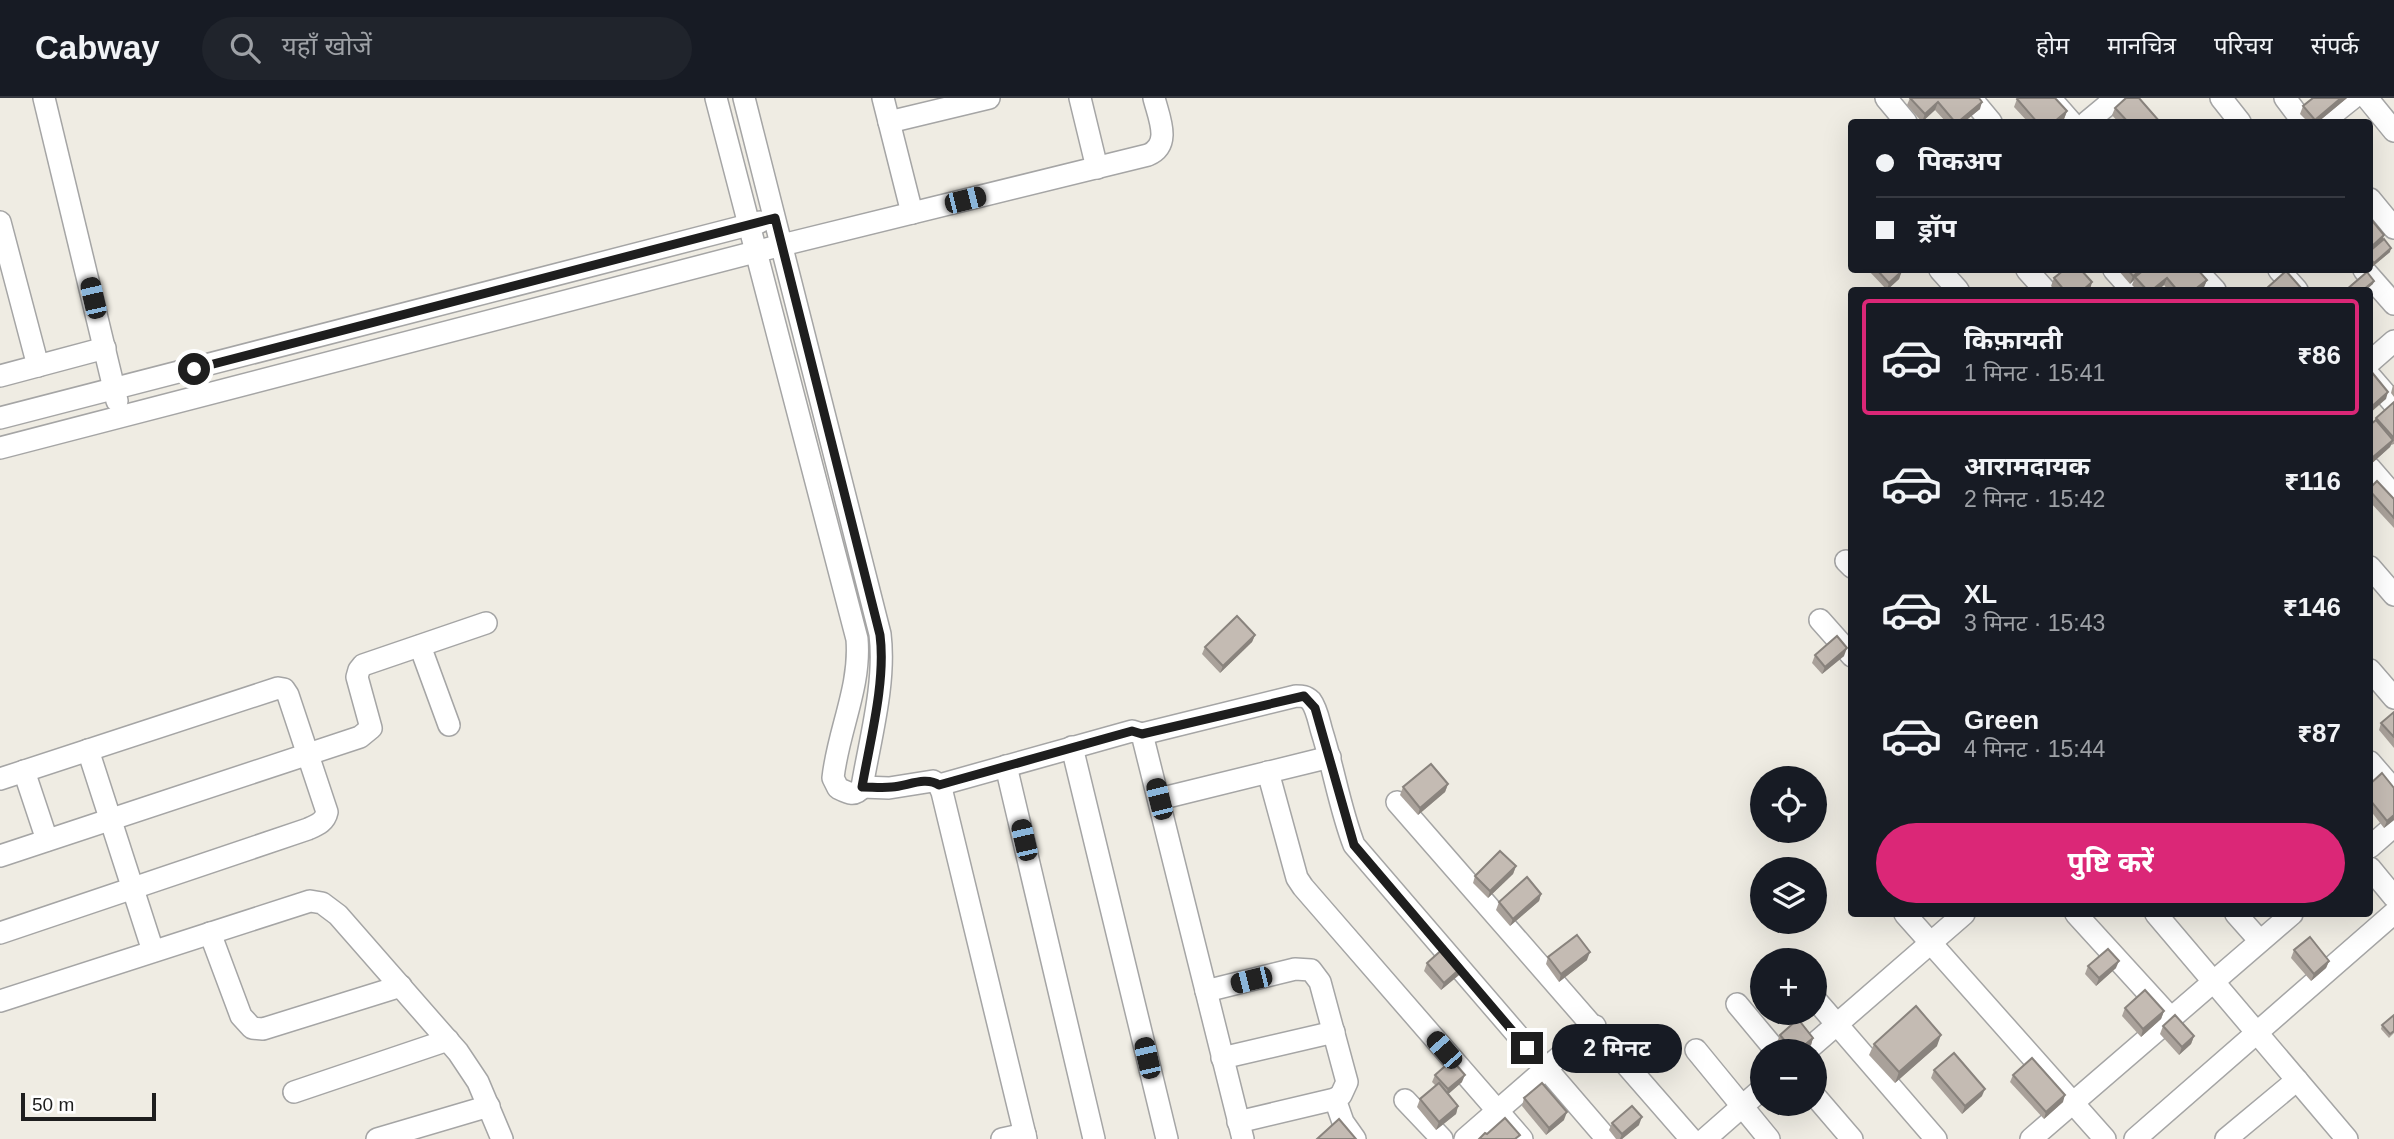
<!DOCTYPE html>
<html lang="hi">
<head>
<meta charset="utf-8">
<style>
	:root { --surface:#171b24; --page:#20242c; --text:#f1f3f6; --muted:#9ea1a6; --line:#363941; --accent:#db2777 }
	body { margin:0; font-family:Helvetica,"Noto Sans Devanagari",sans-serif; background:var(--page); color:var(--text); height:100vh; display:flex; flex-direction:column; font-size:26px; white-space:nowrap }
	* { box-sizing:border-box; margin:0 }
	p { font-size:23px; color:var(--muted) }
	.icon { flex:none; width:38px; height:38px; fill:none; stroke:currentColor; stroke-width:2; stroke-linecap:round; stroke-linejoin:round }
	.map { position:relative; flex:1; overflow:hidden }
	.side { position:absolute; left:1848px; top:189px; width:525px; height:630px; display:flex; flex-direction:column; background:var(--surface); border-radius:7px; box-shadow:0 7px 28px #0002 }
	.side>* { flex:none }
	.banner { position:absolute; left:1848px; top:21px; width:525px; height:154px; border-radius:7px; box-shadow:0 7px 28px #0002; display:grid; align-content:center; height:154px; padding:0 28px; background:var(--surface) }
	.fabs { position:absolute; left:1750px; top:668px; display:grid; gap:14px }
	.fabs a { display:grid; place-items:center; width:77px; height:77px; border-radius:50%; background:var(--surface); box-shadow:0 7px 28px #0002; font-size:35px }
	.scale { position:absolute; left:21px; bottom:18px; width:135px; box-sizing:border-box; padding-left:7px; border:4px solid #1e1e1e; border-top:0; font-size:19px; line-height:24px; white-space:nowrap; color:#1e1e1e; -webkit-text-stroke:5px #fff; paint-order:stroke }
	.end { position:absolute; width:32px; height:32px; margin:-16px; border:9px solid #1e1e1e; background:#fff; box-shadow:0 0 0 4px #fff }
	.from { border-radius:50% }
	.bubble { position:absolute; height:49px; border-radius:24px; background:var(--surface); box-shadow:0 7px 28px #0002; font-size:23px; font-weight:700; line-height:49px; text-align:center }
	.car { position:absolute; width:21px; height:42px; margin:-21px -10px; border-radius:9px; box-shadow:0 0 5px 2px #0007; background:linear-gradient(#222 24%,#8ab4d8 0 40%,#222 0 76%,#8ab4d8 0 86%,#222 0) }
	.banner b { display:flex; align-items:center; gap:24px; height:66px; font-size:26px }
	.banner b+b { border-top:2px solid var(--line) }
	.banner i { width:18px; height:18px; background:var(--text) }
	ul { padding:12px 0 0; list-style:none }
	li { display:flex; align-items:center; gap:21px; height:116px; margin:0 14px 10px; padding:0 14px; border:4px solid transparent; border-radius:7px }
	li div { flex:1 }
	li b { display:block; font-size:26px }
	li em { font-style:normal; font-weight:700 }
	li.on { border-color:var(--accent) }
	li>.icon { width:63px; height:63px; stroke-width:1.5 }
	.cta { display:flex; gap:14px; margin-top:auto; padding:14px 28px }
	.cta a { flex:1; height:80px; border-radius:42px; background:var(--accent); color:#fff; font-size:28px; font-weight:700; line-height:80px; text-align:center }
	header { display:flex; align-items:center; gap:42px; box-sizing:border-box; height:98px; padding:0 35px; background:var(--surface); border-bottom:2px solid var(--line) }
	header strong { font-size:33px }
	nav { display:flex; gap:38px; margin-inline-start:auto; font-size:24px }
	.search { width:490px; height:63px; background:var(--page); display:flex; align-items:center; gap:18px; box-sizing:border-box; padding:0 24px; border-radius:38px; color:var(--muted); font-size:26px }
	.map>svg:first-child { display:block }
</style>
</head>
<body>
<header>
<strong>Cabway</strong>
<div class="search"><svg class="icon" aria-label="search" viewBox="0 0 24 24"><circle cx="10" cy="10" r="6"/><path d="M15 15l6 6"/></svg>यहाँ खोजें</div>
<nav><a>होम</a><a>मानचित्र</a><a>परिचय</a><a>संपर्क</a></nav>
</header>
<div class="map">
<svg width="2394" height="1041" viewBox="0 0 2394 1041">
	<rect width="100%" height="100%" fill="#efece3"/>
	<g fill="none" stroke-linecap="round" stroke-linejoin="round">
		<defs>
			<g id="street">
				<polyline points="44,0 117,303"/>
				<path d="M 716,0 L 857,541 C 861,589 838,633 833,680 L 838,690 C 848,695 855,699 862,689 C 870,641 886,585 880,536 L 744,0"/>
				<polyline points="883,0 912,115"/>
				<polyline points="1080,0 1097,70"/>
				<polyline points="1886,0 1906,24"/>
				<polyline points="1971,0 1991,24"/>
				<polyline points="2050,0 2071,24"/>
				<polyline points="2221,0 2240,24"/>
				<polyline points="2285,0 2303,24"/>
				<polyline points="2367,0 2394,33"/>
				<polyline points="889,24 989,0"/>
				<polyline points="2087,24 2116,0"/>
				<polyline points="2323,24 2353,0"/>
				<polyline points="2370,101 2394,130"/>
				<polyline points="0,124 38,268"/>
				<polyline points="1940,172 1958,192"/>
				<polyline points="2027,172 2045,192"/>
				<polyline points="2114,172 2132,192"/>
				<polyline points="2196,172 2215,192"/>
				<polyline points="2279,172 2297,192"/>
				<polyline points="2364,172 2394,206"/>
				<polyline points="2370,264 2394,243"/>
				<polyline points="0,278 105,250"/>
				<polyline points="2370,278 2394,306"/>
				<polyline points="0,320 760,124"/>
				<path d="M 0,350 L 782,147 L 1148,57 C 1172,47 1159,20 1154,0"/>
				<polyline points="2370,370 2394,398"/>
				<polyline points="1846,463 1852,469"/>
				<polyline points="2370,469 2394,497"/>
				<polyline points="1820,522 1852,558"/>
				<polyline points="420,548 449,627"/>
				<polyline points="2370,572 2394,600"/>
				<path d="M 1142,636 L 1296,598 C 1302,598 1306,598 1311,603 C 1317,611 1319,624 1322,634 C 1334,672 1340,711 1354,747 L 1607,1041"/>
				<polyline points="1072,649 1167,1041"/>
				<polyline points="88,652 153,853"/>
				<polyline points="2370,664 2394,692"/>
				<polyline points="1006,668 1094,1041"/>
				<polyline points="24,673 47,742"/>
				<polyline points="1268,674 1297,780 1303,789 1522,1041"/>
				<path d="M 0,681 L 278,590 L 284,591 L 288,597 L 327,714 C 325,724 317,727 308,731 L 0,835"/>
				<polyline points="939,687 1132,633 1142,636 1243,1041"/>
				<polyline points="862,689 889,690 933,683 939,687 942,694 1026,1041"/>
				<polyline points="1159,701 1330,659"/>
				<polyline points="1397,704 1691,1041"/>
				<polyline points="2370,749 2394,728"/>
				<polyline points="0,758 360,639 371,630 357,579 359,572 363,567 486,525"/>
				<polyline points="2370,770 2394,799"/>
				<polyline points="1905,816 2105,1041"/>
				<polyline points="2076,816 2171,920"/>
				<polyline points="2156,816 2347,1041"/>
				<polyline points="2236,816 2260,843"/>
				<polyline points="210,835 241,918 252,930 263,931 401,888"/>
				<polyline points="1782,862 1782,863"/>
				<polyline points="1206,893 1295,871 1311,872 1320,884 1347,984 1341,997 1335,1001 1238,1024"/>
				<polyline points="1815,901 1936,1041"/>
				<polyline points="0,903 310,803 322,805 338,817 458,954 478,984 502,1041"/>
				<polyline points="1737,906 1777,954"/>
				<polyline points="1696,952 1769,1041"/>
				<polyline points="1805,954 1964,816"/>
				<polyline points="1222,960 1334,934"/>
				<polyline points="294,994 448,942"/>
				<polyline points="1815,998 1852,1041"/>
				<polyline points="1335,1001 1343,1024 1355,1041"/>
				<polyline points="1405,1002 1442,1041"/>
				<polyline points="377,1041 489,1008"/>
				<polyline points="1002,1041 1025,1036"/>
				<polyline points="1465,1041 1595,928"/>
				<polyline points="1705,1041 1762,991"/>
				<polyline points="2031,1041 2292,816"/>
				<polyline points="2135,1041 2394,815"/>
				<polyline points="2226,1041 2297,982"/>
			</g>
		</defs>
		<use href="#street" stroke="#a5a5a5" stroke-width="24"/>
		<use href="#street" stroke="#fff" stroke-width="21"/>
	</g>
	<g fill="#a9a19a">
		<polygon points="1910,0 1980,11 1964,24 1946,24 1935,12 1922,24 1907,7"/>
		<polygon points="2313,0 2347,0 2318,24 2308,24 2300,16 2303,8"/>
		<polygon points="2017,1 2067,13 2064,21 2060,24 2028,24 2014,9"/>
		<polygon points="2115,10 2160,24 2118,24 2112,17"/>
		<polygon points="2370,120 2390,154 2372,169 2370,166"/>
		<polygon points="1868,172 1901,172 1899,181 1887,192"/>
		<polygon points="2118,172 2198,172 2207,182 2204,189 2200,192 2168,192 2164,187 2158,192 2137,192 2132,187 2134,182 2130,186"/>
		<polygon points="2054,180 2090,192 2055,192 2051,188"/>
		<polygon points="2393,287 2394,287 2394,299 2391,295"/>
		<polygon points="2394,304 2394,346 2391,347 2390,349 2370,367 2370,327"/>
		<polygon points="2370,390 2394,401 2394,430 2370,404"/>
		<polygon points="1255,537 1252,544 1220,575 1202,556 1205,549"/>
		<polygon points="1815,557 1844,558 1822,576 1812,565"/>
		<polygon points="2394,614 2394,650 2379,632 2381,625"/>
		<polygon points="1448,686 1445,694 1418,717 1400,697 1403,689"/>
		<polygon points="2370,686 2394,722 2384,730 2370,712"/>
		<polygon points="1516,768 1513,776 1488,800 1473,785 1475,778"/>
		<polygon points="1541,796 1539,803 1510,828 1496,812 1499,804"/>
		<polygon points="2294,852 2329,863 2326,870 2311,883 2291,860"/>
		<polygon points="1548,859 1587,862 1559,884 1546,866"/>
		<polygon points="1427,865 1459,877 1441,892 1424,873"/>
		<polygon points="2088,868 2116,870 2096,888 2085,876"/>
		<polygon points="2125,910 2164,913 2161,921 2141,939 2122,918"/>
		<polygon points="2394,917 2394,935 2389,940 2381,931 2382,927"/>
		<polygon points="2163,928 2194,938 2191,946 2179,957 2160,936"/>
		<polygon points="1780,937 1813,940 1811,947 1803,954 1785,954 1777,944"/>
		<polygon points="1874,946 1937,948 1895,985 1869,957"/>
		<polygon points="1934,972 1982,998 1962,1016 1931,980"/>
		<polygon points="1435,977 1462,984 1448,996 1458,1008 1456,1016 1436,1032 1417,1009 1420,1001 1436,988 1432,984"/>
		<polygon points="2013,977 2063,1004 2044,1021 2010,984"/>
		<polygon points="1524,1000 1564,1022 1546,1037 1522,1008"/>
		<polygon points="1781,1006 1796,1006 1787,1013"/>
		<polygon points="1612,1025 1639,1027 1622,1041 1616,1041 1609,1032"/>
	</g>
	<g fill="#89837d">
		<polygon points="2341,0 2347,0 2318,24 2314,24 2315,22"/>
		<polygon points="1938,4 1935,12 1922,24 1925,16"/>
		<polygon points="1982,4 1980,11 1964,24 1958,24"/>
		<polygon points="2067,13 2064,21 2060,24 2054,24"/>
		<polygon points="2384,137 2382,144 2370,155 2370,150"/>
		<polygon points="2391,150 2390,154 2372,169 2374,165"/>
		<polygon points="2141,172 2147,172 2135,179 2134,182 2130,186 2133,178"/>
		<polygon points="1902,173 1899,181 1887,192 1889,185"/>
		<polygon points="2167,180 2164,187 2158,192 2152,192"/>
		<polygon points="2207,182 2204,189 2200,192 2194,192"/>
		<polygon points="2374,183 2373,186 2366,192 2363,192"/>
		<polygon points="2092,184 2090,192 2083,192"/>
		<polygon points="2388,294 2386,301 2370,315 2370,310"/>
		<polygon points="2393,342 2390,349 2370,367 2373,359"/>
		<polygon points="1255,537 1252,544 1220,575 1223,568"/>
		<polygon points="1847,550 1844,558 1822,576 1825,569"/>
		<polygon points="1448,686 1445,694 1418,717 1420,710"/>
		<polygon points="2394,717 2394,722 2384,730 2387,723"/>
		<polygon points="1516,768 1513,776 1488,800 1490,793"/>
		<polygon points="1541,796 1539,803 1510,828 1513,821"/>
		<polygon points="1590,854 1587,862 1559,884 1561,876"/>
		<polygon points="2119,863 2116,870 2096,888 2099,880"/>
		<polygon points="2329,863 2326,870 2311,883 2314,876"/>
		<polygon points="1462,869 1459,877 1441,892 1444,885"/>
		<polygon points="2164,913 2161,921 2141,939 2143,931"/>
		<polygon points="1941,937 1937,948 1895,985 1899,974"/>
		<polygon points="2194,938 2191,946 2179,957 2182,949"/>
		<polygon points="1813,940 1811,947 1803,954 1796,954"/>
		<polygon points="1465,977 1462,984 1445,999 1448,991"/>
		<polygon points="1985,991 1982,998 1962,1016 1965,1008"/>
		<polygon points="2065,997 2063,1004 2044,1021 2046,1014"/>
		<polygon points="1790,1006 1796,1006 1787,1013"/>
		<polygon points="1458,1008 1456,1016 1436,1032 1439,1024"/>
		<polygon points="1567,1014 1564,1022 1546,1037 1549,1030"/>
		<polygon points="1642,1019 1639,1027 1622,1041 1620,1041 1622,1036"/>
	</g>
	<g fill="#c4bbb3" stroke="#89837d" stroke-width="2">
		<polygon points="1910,0 1979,0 1982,4 1958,24 1955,24 1938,4 1925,16"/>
		<polygon points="2018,0 2055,0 2067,13 2054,24 2037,24 2017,1"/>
		<polygon points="2126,0 2139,0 2160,24 2128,24 2115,10"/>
		<polygon points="2313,0 2341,0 2315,22 2303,8"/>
		<polygon points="2370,120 2384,137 2370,150"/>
		<polygon points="2384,141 2391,150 2374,165 2370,160 2370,153"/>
		<polygon points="1877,172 1901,172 1902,173 1889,185"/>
		<polygon points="2064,172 2081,172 2092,184 2083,192 2064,192 2054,180"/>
		<polygon points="2128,172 2141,172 2133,178"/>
		<polygon points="2144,172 2198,172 2207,182 2194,192 2177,192 2167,180 2152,192 2147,192 2135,179"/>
		<polygon points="2286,173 2302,191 2301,192 2269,192 2267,190"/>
		<polygon points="2367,174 2374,183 2363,192 2346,192"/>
		<polygon points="2370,272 2388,294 2370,310"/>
		<polygon points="2394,304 2394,340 2376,320"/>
		<polygon points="2376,322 2393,342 2373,359 2370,355 2370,327"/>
		<polygon points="2377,383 2394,401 2394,420 2370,393 2370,390"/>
		<polygon points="1237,518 1255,537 1223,568 1205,549"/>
		<polygon points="1837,538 1847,550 1825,569 1815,557"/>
		<polygon points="2394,614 2394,639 2381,625"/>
		<polygon points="1431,666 1448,686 1420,710 1403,689"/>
		<polygon points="2382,675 2394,690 2394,717 2387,723 2370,702 2370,686"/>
		<polygon points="1500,753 1516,768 1490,793 1475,778"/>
		<polygon points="1527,779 1541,796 1513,821 1499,804"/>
		<polygon points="1577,837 1590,854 1561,876 1548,859"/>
		<polygon points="2310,839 2329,863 2314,876 2294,852"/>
		<polygon points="1445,849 1462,869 1444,885 1427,865"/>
		<polygon points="2108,851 2119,863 2099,880 2088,868"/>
		<polygon points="2145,892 2164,913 2143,931 2125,910"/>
		<polygon points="1916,908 1941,937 1899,974 1874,946"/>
		<polygon points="2175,917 2194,938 2182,949 2163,928"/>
		<polygon points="2394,917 2394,933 2390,936 2382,927"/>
		<polygon points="1798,921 1813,940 1796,954 1794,954 1780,937"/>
		<polygon points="1954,955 1985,991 1965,1008 1934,972"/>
		<polygon points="2032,960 2065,997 2046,1014 2013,977"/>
		<polygon points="1452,962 1465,977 1448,991 1435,977"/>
		<polygon points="1439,985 1458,1008 1439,1024 1420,1001"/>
		<polygon points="1542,985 1567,1014 1549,1030 1524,1000"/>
		<polygon points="1632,1008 1642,1019 1622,1036 1612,1025"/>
		<polygon points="1505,1020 1520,1037 1515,1041 1479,1041 1485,1035 1487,1036"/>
		<polygon points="1339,1021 1356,1041 1317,1041"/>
	</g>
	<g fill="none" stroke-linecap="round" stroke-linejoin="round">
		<path stroke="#1e1e1e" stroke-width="9" d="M 194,271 L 775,120 L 880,537 C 886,583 870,643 862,689 C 872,689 883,690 892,689 C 907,688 926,678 939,687 L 1132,633 L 1142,636 L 1304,598 L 1315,610 L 1354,747 L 1527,950"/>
	</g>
</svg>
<div class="fabs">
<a><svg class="icon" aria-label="locate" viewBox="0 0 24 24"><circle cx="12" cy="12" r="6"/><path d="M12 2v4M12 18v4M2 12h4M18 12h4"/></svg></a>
<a><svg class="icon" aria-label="layers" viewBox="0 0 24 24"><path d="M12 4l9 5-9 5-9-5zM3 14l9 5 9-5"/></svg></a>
<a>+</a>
<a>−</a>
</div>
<div class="scale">50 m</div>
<i class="end from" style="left:194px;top:271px"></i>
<i class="end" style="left:1527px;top:950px"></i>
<div class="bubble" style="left:1552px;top:926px;width:130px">2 मिनट</div>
<i class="car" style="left:965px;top:102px;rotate:76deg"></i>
<i class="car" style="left:93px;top:200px;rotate:347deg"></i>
<i class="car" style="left:1159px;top:701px;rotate:346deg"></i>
<i class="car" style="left:1024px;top:742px;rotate:347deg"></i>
<i class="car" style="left:1251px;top:882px;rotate:256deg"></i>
<i class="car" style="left:1444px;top:952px;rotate:319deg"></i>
<i class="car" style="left:1147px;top:960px;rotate:347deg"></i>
<div class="banner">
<b><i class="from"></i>पिकअप</b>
<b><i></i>ड्रॉप</b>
</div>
<section class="side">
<ul>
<li class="on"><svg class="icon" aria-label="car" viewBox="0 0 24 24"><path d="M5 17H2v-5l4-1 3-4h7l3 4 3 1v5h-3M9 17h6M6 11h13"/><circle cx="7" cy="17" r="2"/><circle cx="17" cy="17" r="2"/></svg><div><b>किफ़ायती</b><p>1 मिनट · 15:41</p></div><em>₹86</em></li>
<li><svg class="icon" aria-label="car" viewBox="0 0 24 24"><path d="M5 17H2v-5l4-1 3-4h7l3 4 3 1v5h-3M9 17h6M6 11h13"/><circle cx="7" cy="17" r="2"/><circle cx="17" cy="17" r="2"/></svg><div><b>आरामदायक</b><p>2 मिनट · 15:42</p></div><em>₹116</em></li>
<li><svg class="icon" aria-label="car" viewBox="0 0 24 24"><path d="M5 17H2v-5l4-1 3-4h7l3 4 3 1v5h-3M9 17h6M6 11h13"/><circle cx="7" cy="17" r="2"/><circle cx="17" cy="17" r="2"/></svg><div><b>XL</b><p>3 मिनट · 15:43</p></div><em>₹146</em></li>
<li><svg class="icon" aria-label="car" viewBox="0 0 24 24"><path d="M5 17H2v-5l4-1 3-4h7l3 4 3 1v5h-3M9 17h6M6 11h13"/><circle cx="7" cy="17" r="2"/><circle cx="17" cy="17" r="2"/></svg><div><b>Green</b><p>4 मिनट · 15:44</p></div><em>₹87</em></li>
</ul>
<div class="cta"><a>पुष्टि करें</a></div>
</section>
</div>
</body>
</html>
